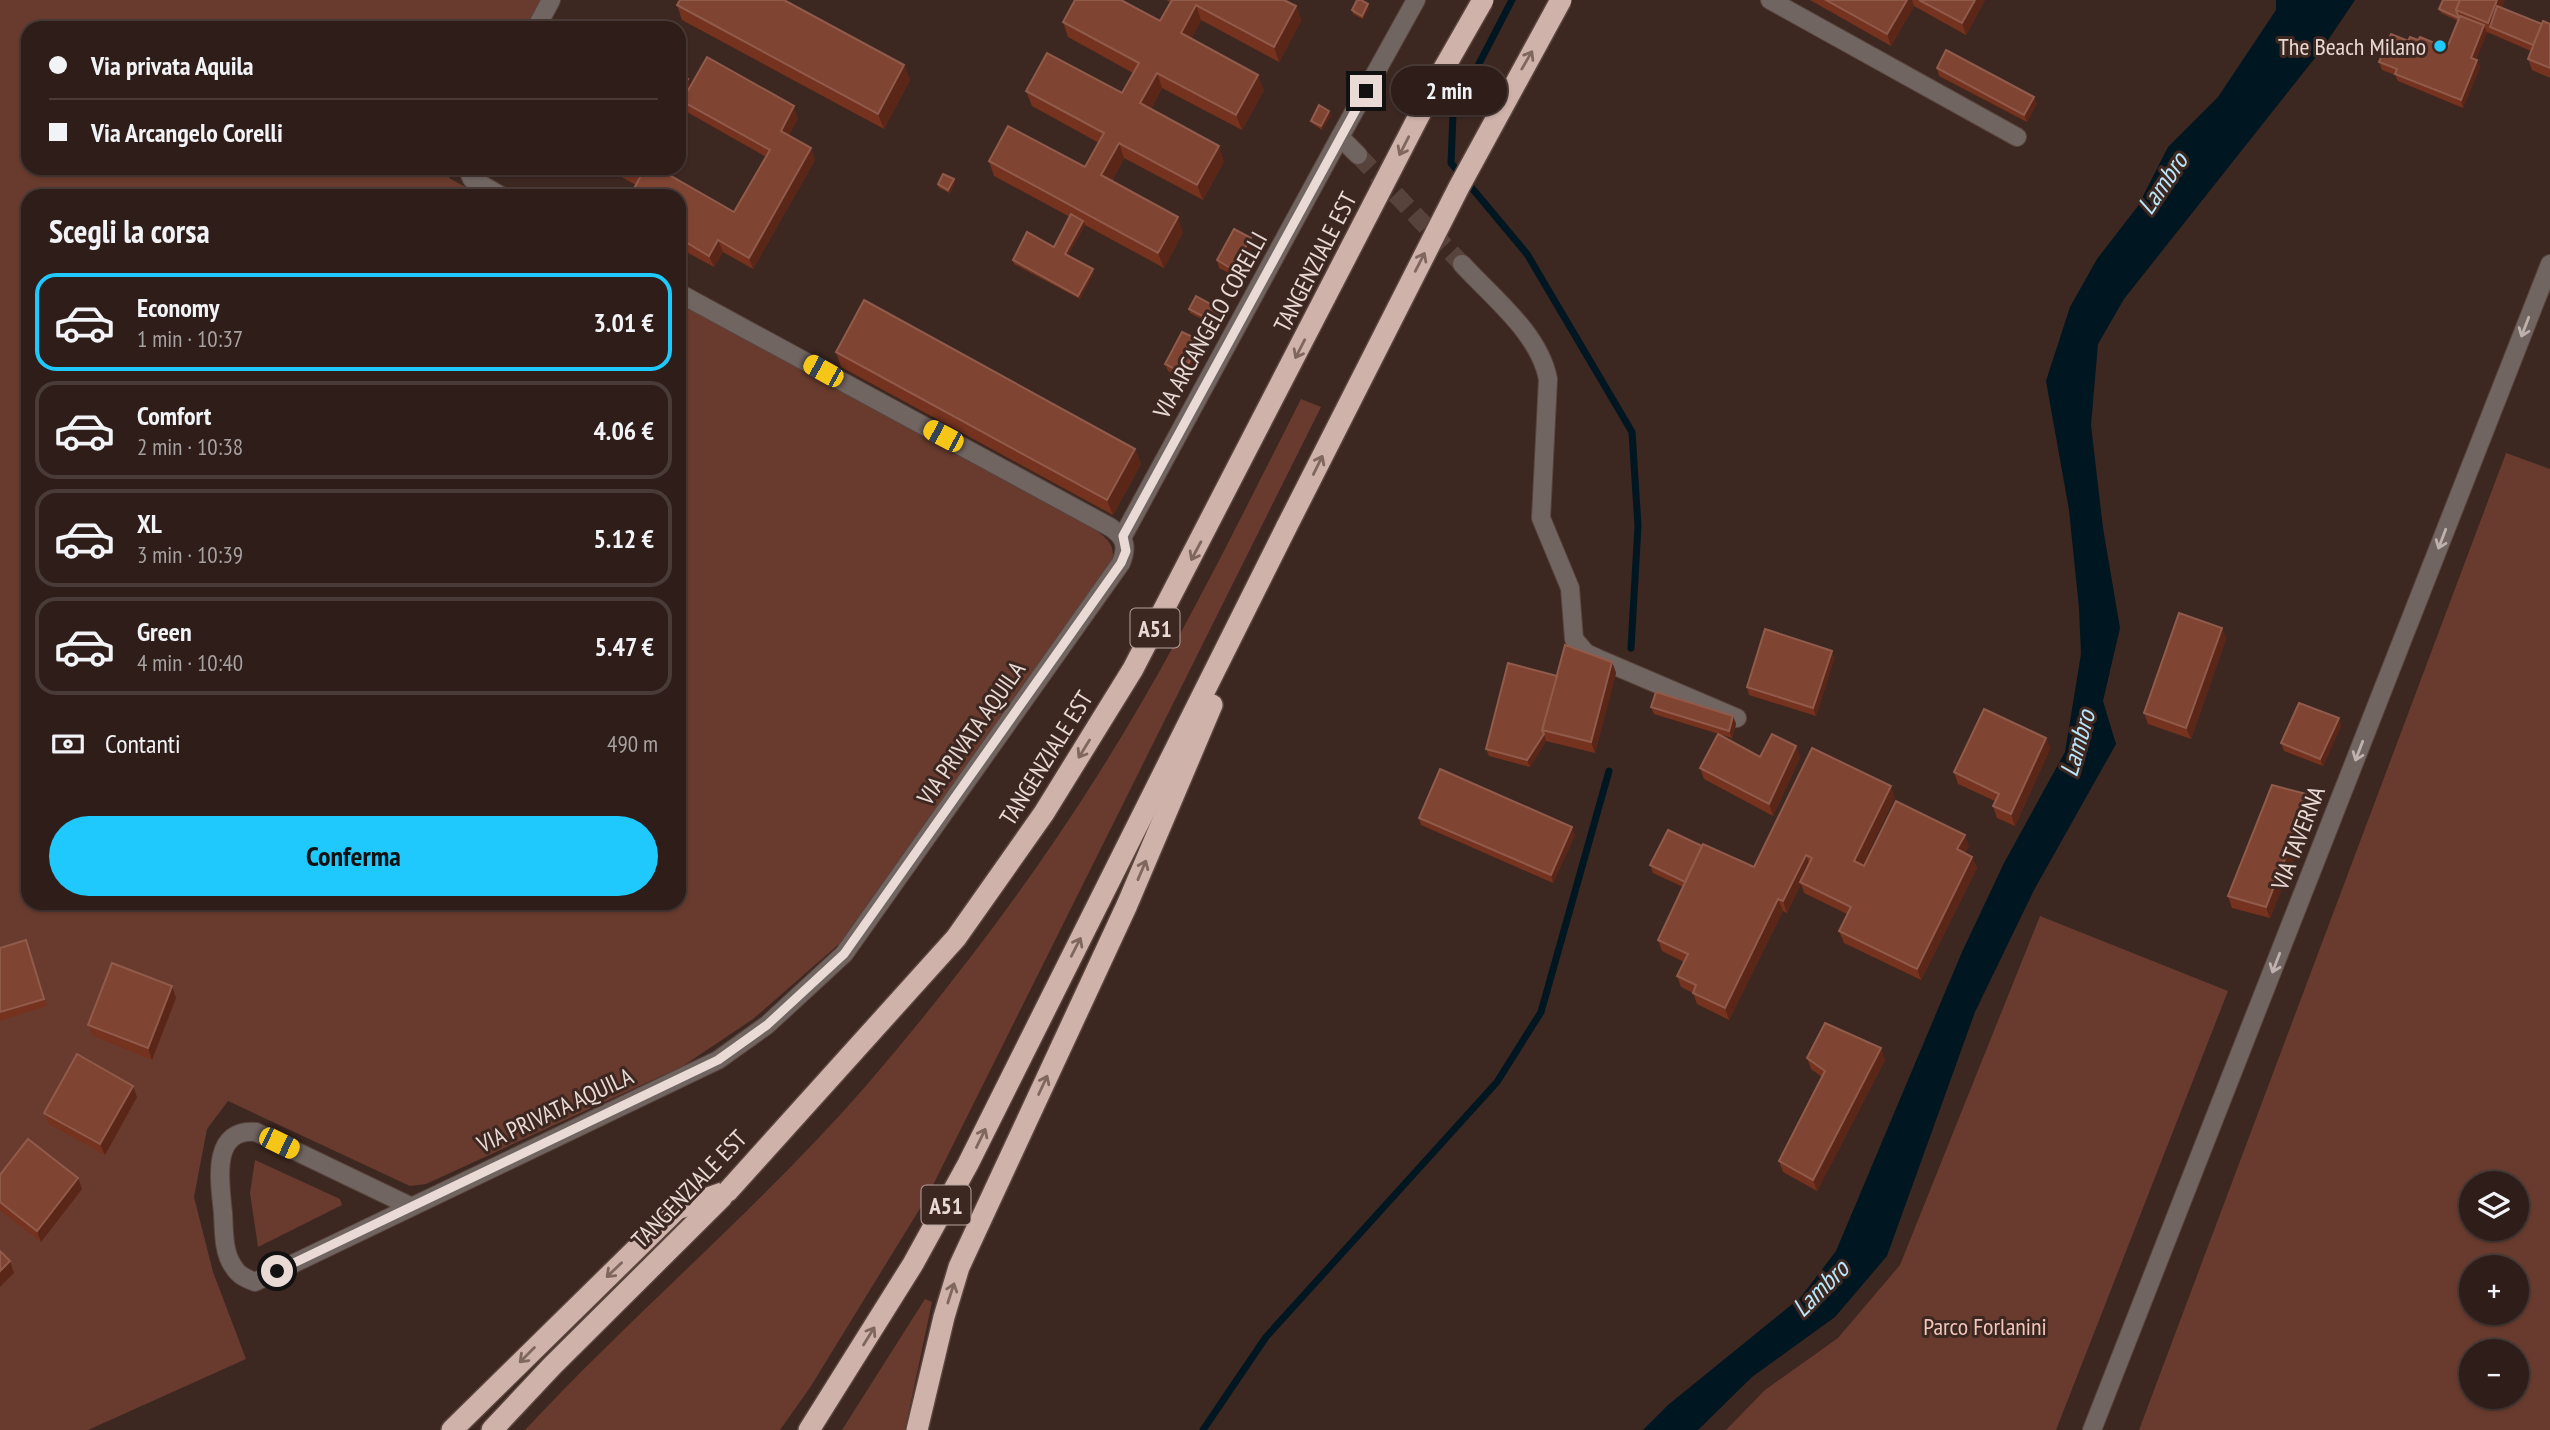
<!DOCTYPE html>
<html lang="it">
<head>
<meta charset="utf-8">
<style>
	:root { --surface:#2e1d19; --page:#3a2a26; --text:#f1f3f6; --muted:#a7a2a2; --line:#493b38; --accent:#1fc9fd }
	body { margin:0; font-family:"PT Sans Narrow",sans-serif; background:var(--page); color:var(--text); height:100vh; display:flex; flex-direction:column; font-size:26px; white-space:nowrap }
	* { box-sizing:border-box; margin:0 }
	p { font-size:23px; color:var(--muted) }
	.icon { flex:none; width:38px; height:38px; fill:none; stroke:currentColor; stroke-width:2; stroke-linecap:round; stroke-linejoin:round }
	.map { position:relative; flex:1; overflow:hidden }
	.drawer { position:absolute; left:21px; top:189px; width:665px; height:721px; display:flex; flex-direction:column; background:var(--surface); border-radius:21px; box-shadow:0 2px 5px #0004,0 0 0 2px var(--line) }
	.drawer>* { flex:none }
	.guide { position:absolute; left:21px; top:21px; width:665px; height:154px; border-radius:21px; box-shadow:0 2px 5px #0004,0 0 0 2px var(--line); display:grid; align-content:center; height:154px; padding:0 28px; background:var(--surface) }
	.tools { position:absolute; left:2459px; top:1171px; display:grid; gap:14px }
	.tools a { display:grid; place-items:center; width:70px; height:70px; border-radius:50%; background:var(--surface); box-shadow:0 2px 5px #0004,0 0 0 2px var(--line); font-size:35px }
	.end { position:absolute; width:32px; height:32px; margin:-16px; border:9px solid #e9dad6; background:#111; box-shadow:0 0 0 4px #111 }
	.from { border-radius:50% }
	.bubble { position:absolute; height:49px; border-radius:24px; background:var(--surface); box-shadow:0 2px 5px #0004,0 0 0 2px var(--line); font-size:23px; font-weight:800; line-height:49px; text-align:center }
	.car { position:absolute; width:21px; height:42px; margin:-21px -10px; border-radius:9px; box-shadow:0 0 5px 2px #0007; background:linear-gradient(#f5c518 24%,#345 0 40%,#f5c518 0 76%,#345 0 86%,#f5c518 0) }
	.guide b { display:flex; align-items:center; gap:24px; height:66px; font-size:26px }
	.guide b+b { border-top:2px solid var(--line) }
	.guide i { width:18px; height:18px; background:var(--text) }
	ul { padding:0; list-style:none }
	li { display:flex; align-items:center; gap:21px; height:98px; margin:0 14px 10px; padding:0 14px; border:4px solid var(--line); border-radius:21px }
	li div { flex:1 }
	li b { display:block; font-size:26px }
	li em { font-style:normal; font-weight:800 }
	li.selected { border-color:var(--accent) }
	li>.icon { width:63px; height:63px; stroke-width:1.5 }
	h2 { padding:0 28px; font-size:32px; line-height:84px }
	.pay { display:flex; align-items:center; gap:18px; height:77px; padding:0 28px; font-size:26px }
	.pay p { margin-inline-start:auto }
	.cta { display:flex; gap:14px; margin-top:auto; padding:14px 28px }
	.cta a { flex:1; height:80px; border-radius:42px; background:var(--accent); color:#111; font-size:28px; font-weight:800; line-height:80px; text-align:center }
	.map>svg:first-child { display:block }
</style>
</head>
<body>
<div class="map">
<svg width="2550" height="1430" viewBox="0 0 2550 1430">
	<rect width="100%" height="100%" fill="#3d2721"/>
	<g fill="#693b2e" fill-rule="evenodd">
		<path d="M 0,0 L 543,0 L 528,28 L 28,28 L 28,168 L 454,168 L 449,178 L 482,196 L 28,196 L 28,903 L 679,903 L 679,303 L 1093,528 C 1106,538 1116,544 1112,561 L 839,944 L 753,1019 L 683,1066 L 426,1184 L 410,1186 L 228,1101 L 207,1129 L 194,1197 L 213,1272 L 246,1359 L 88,1430 L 0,1430 Z"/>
		<path d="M 1301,399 L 1321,407 L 927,1197 L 811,1386 L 780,1430 L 525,1430 C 635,1312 759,1208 865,1087 C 950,988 1030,883 1099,773 C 1175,653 1237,525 1301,399 Z"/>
		<path d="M 2506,453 L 2550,469 L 2550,1430 L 2139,1430 ZM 2471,1183 L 2516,1183 L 2516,1228 L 2471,1228 ZM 2516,1267 L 2516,1312 L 2471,1312 L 2471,1267 ZM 2516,1351 L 2516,1396 L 2471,1396 L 2471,1351 Z"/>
		<polygon points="2040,916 2228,991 2056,1430 1726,1430 1765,1390 1838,1338 1900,1265"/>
		<polygon points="255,1160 340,1199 342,1205 258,1247 250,1193"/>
		<polygon points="925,1299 932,1302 905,1430 842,1430"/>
	</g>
	<polygon fill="#001621" points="2276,0 2355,0 2322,49 2124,299 2098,344 2091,425 2103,528 2120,628 2103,701 2116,744 2034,890 1975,1012 1887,1256 1835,1317 1752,1377 1698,1430 1643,1430 1668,1405 1801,1297 1836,1251 1962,952 2004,863 2065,752 2081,654 2079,608 2069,510 2046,381 2070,307 2097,259 2138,206 2168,147 2218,97 2276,10"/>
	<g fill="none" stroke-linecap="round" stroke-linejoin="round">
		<g stroke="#001621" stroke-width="7">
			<polyline points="1512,0 1453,114 1451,163 1527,254 1632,432 1638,526 1631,648"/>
			<polyline points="1203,1430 1266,1337 1497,1082 1541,1012 1609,771"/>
		</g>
		<polyline stroke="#57423c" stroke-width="18" stroke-dasharray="18 9" stroke-linecap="butt" points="1358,155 1462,264"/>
		<defs>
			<g id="minor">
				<polyline points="1770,0 2017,137"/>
				<polyline points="536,28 551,0"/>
				<polyline points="1358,155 1340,137 1416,0"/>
				<polyline points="467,168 472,179 501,196"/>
				<path d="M 1462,264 C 1493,298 1539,333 1548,379 L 1541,518 L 1570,588 L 1574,639 L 1586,653 L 1599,659 L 1737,718"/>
				<polyline points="1123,536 1340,137"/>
				<path d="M 410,1206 L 256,1132 C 210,1128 220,1183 223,1213 C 224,1229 223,1252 233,1266 C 238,1275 245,1278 255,1282 L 718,1060 L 767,1025 L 844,954 L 1121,563 C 1128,546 1125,537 1110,527 L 679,293"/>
				<polyline points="2092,1430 2550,264"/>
			</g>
			<g id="highway">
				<polyline points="452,1430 677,1209 728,1191"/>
				<polyline points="492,1430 552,1366 722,1197"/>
				<polyline points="809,1430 913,1264 968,1164 1287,526"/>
				<polyline points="917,1430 944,1317 959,1267 1127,905 1212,705"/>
			</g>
		</defs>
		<use href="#minor" stroke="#59443e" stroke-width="20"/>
		<use href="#highway" stroke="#59443e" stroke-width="24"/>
		<use href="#minor" stroke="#716562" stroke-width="18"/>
		<use href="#highway" stroke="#cfb2aa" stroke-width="21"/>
		<defs>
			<g id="highway-bridge">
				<polyline points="1287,526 1459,187 1561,0"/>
				<polyline points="728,1191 956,938 1044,813 1133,669 1439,77 1483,0"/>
			</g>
		</defs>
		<use href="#highway-bridge" stroke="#59443e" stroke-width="24" stroke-linecap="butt"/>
		<use href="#highway-bridge" stroke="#cfb2aa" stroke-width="21"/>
	</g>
	<g fill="#74321f">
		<polygon points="1166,0 1284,0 1296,6 1301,21 1279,62 1201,20 1191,39 1264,90 1242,130 1162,88 1151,109 1224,161 1203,200 1124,158 1112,181 1183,232 1164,268 1085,225 1068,255 1094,272 1080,299 1014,264 1013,260 1054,247 1070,217 994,176 989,161 1085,167 1099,143 1032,106 1026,91 1122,93 1133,73 1068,37 1063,22 1160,21 1170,2"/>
		<polygon points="1810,0 1985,0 1966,35 1914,6 1891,46"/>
		<polygon points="677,5 904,65 910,80 884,129 682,20"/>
		<polygon points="1369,8 1363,19 1353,14 1352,10"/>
		<polygon points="2502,8 2542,24 2550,24 2550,78 2532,70 2528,59 2531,51 2487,32 2476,59 2480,67 2463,108 2398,81 2395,75 2382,70 2379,62 2408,41 2418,40 2447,48 2458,21 2441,13 2439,9"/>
		<polygon points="1937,68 2037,104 2027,122 1939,76"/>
		<polygon points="679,74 691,86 798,118 789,135 811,148 815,160 753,269 723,252 714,267 679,248 679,196 636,185 605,168 657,168 734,212 766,157 687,112 685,109 679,120"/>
		<polygon points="1331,115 1322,130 1313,124 1311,121"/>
		<polygon points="954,179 955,183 950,193 939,188 938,184"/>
		<polygon points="1251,238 1254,245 1235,276 1219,268 1217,260"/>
		<polygon points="1189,309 1221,310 1223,314 1216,326 1190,313"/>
		<polygon points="1203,349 1186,381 1168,371 1165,364"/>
		<polygon points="836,352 1135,449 1141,464 1113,515 841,367"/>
		<polygon points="2222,628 2226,639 2191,739 2148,724 2144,713"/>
		<polygon points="1832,651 1834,659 1816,716 1749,695 1747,687"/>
		<polygon points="1612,662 1616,673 1595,753 1546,741 1530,767 1489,756 1486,749 1557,676"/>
		<polygon points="1651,707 1733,716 1736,724 1732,738 1654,714"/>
		<polygon points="2341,726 2323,766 2284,751 2281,743"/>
		<polygon points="2046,738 2050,749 2015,826 1997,818 1993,806 1995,801 1958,784 1954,772"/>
		<polygon points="1796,746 1800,758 1773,816 1704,779 1700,768 1760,757"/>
		<polygon points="1895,797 1862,865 1864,866 1969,846 1965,853 1972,857 1977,868 1921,980 1844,943 1839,931 1847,914 1804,893 1801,884 1787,913 1783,911 1729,1020 1697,1004 1693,993 1681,987 1677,976 1684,962 1662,951 1658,940 1683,887 1653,873 1650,865 1702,846 1754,867"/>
		<polygon points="2314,807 2270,918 2232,908 2228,896"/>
		<polygon points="1419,818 1575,835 1553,883 1421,825"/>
		<polygon points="26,940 47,1006 0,1021 0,948"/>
		<polygon points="176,998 152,1060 93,1036 88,1025"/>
		<polygon points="1807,1058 1885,1060 1817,1191 1783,1172 1779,1161 1822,1077 1811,1069"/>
		<polygon points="137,1097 105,1155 49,1124 44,1113"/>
		<polygon points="0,1175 82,1189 41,1242 0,1210"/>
	</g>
	<g fill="#592617">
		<polygon points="1907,0 1912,0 1914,6 1891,46 1887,34"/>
		<polygon points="1975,0 1985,0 1966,35 1962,23"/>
		<polygon points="2497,0 2505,0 2495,29 2490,27 2488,23"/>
		<polygon points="1368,4 1369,8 1363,19 1362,16"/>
		<polygon points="1196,5 1201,20 1186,48 1181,33"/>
		<polygon points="1296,6 1301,21 1279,62 1274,47"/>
		<polygon points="2484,25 2487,33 2474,65 2471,58"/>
		<polygon points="2477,60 2480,67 2463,108 2461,100"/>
		<polygon points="904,65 910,80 884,129 878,114"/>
		<polygon points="1157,73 1162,88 1146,118 1140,103"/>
		<polygon points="1258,75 1264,90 1242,130 1236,115"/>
		<polygon points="688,79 694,94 682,101 685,109 679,120 679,96"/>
		<polygon points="2034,97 2037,104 2027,122 2024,115"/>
		<polygon points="794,106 798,118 785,142 781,131"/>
		<polygon points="1329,111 1331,115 1322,130 1321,126"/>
		<polygon points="1119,143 1124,158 1107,190 1101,175"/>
		<polygon points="1219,146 1224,161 1203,200 1197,185"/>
		<polygon points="811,148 815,160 753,269 749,258"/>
		<polygon points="639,168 653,168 642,188 636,173"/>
		<polygon points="954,179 955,183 950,193 948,190"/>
		<polygon points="1178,217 1183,232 1164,268 1158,253"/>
		<polygon points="1083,221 1085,225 1067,257 1065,254"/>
		<polygon points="1251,238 1254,245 1235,276 1232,269"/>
		<polygon points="718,240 723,252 714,267 709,256"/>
		<polygon points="1093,269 1094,272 1080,299 1078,296"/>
		<polygon points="1221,310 1223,314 1216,326 1214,322"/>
		<polygon points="1201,341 1203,349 1186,381 1183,373"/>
		<polygon points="1135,449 1141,464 1113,515 1107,500"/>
		<polygon points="2222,628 2226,639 2191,739 2186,728"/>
		<polygon points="1832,651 1834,659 1816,716 1813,708"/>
		<polygon points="1612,662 1616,673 1595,753 1591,742"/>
		<polygon points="1733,716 1736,724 1732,738 1729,731"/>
		<polygon points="2339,718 2341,726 2323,766 2320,759"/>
		<polygon points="1544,734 1546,741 1530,767 1527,760"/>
		<polygon points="2046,738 2050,749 2015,826 2011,814"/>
		<polygon points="1796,746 1800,758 1773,816 1769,804"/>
		<polygon points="1891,786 1895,797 1859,873 1854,861"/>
		<polygon points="2310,795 2314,807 2270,918 2266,907"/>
		<polygon points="1572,827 1575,835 1553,883 1551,875"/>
		<polygon points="1965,835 1969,846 1961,861 1957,849"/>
		<polygon points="1806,855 1810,866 1800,882 1801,884 1787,913 1783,901"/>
		<polygon points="1972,857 1977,868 1921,980 1917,969"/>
		<polygon points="1778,899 1783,911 1729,1020 1725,1008"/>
		<polygon points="172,986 176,998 152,1060 148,1048"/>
		<polygon points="1881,1048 1885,1060 1817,1191 1813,1180"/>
		<polygon points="133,1086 137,1097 105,1155 100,1144"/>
		<polygon points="78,1178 82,1189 41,1242 37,1231"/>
		<polygon points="10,1261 14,1273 0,1287 0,1271"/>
	</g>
	<g fill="#804432" stroke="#915b4c" stroke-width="2">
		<polygon points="680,0 784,0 904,65 878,114 677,5"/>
		<polygon points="1075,0 1121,0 1160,21 1172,0 1284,0 1296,6 1274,47 1196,5 1181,33 1258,75 1236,115 1157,73 1140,103 1219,146 1197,185 1119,143 1101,175 1178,217 1158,253 989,161 1008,126 1085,167 1104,133 1026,91 1047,53 1122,93 1139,63 1063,22"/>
		<polygon points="1357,0 1361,0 1368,4 1362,16 1352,10"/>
		<polygon points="1826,0 1907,0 1887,34"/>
		<polygon points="1919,0 1975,0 1962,23"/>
		<polygon points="2443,0 2460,0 2456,10 2459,18 2439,9"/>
		<polygon points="2460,0 2497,0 2488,23 2456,10"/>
		<polygon points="2497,6 2542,24 2533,45 2490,27"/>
		<polygon points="2460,16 2484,25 2471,58 2477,60 2461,100 2395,74 2397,69 2379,62 2391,34 2408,41 2410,37 2418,40 2420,37 2447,48"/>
		<polygon points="2543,21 2550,24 2550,68 2528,59"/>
		<polygon points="1946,50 2034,97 2024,115 1937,68"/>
		<polygon points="707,57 794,106 781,131 811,148 749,258 718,240 709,256 679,238 679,196 630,196 645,168 657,168 734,212 770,150 682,101"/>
		<polygon points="679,74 688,79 679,96"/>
		<polygon points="1319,105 1329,111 1321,126 1311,121"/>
		<polygon points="627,168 639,168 636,173"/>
		<polygon points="943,174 954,179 948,190 938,184"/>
		<polygon points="1071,214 1083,221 1065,254 1093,269 1078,296 1013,260 1027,232 1054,247"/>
		<polygon points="1234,229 1251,238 1232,269 1217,260"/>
		<polygon points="1196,296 1221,310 1214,322 1189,309"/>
		<polygon points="864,300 1135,449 1107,500 836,352"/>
		<polygon points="1182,332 1201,341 1183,373 1165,364"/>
		<polygon points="2179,613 2222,628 2186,728 2144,713"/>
		<polygon points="1765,629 1832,651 1813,708 1747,687"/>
		<polygon points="1565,645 1612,662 1591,742 1542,730"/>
		<polygon points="1508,663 1557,676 1542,730 1544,734 1527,760 1486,749"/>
		<polygon points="1656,692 1733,716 1729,731 1651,707"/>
		<polygon points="2299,703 2339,718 2320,759 2281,743"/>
		<polygon points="1984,709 2046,738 2011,814 1993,806 1999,794 1954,772"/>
		<polygon points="1718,734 1760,757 1772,734 1796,746 1769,804 1700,768"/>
		<polygon points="1812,748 1891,786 1854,861 1864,866 1896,801 1965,835 1957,849 1972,857 1917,969 1839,931 1851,907 1800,882 1812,858 1806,855 1783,901 1778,899 1725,1008 1693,993 1696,985 1677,976 1688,954 1658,940 1703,844 1754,867"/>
		<polygon points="1440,769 1572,827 1551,875 1419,818"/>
		<polygon points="2272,785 2310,795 2266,907 2228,896"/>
		<polygon points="1668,830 1702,846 1685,882 1650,865"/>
		<polygon points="26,940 44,999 0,1012 0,948"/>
		<polygon points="112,963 172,986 148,1048 88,1025"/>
		<polygon points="1825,1023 1881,1048 1813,1180 1779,1161 1825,1071 1807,1058"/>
		<polygon points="77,1054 133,1086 100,1144 44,1113"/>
		<polygon points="28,1139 78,1178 37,1231 0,1202 0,1175"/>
		<polygon points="0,1251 10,1261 0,1271"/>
	</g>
	<defs><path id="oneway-shaft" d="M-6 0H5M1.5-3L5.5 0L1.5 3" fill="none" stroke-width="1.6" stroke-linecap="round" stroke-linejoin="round" transform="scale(1.75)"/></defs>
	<g stroke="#7f665f">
		<use href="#oneway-shaft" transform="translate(1527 60) rotate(-60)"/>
		<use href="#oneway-shaft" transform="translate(1404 146) rotate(117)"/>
		<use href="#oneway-shaft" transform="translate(1420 262) rotate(-63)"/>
		<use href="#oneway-shaft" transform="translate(1300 349) rotate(117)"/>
		<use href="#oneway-shaft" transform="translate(1318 465) rotate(-64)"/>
		<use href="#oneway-shaft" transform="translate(1196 551) rotate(118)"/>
		<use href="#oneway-shaft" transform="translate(1084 749) rotate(122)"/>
		<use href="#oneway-shaft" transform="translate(1142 870) rotate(-67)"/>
		<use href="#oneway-shaft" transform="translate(1076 947) rotate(-63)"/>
		<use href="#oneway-shaft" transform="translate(1043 1085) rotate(-65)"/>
		<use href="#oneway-shaft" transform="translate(981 1138) rotate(-64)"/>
		<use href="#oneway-shaft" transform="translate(614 1270) rotate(136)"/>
		<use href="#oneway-shaft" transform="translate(951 1293) rotate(-72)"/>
		<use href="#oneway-shaft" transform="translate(869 1336) rotate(-58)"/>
		<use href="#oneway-shaft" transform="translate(527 1355) rotate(135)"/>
	</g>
	<g stroke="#bfb1ad">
		<use href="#oneway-shaft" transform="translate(2525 327) rotate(111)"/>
		<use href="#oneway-shaft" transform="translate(2442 539) rotate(111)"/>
		<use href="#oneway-shaft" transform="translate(2359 751) rotate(111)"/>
		<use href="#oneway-shaft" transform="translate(2276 963) rotate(111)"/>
	</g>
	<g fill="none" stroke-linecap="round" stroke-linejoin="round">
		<polyline stroke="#e9dad6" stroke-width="9" points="277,1271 718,1060 767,1025 844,954 1121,563 1126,551 1123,536 1366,91"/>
	</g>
	<circle fill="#1fc9fd" stroke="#3d2721" stroke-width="2.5" cx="2440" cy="46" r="7"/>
	<g text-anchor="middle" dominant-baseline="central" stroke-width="6" stroke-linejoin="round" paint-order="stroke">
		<g fill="#3d2721" stroke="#b5a4a0" stroke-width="2">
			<rect x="1130.5" y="608.5" width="49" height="39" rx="5"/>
			<rect x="921.5" y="1185.5" width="49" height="39" rx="5"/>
		</g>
		<g font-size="23" font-weight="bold" fill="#e9dad6">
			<text x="1155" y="628">A51</text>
			<text x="946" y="1205">A51</text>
		</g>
		<g font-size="24" fill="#e9dad6" stroke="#3d2721" text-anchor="end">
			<text x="2426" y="46">The Beach Milano</text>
		</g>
		<g font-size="24" fill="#e9dad6" stroke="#3d2721">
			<text transform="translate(1315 262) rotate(-63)">TANGENZIALE EST</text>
			<text transform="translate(1210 325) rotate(-61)">VIA ARCANGELO CORELLI</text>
			<text transform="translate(971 733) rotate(-55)">VIA PRIVATA AQUILA</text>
			<text transform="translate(1046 758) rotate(-58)">TANGENZIALE EST</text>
			<text transform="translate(2298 838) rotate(-69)">VIA TAVERNA</text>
			<text transform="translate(555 1110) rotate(-25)">VIA PRIVATA AQUILA</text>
			<text transform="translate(689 1189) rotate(-46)">TANGENZIALE EST</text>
		</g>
		<g font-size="24" fill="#f3c7ba" stroke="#3d2721">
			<text x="1985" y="1326">Parco Forlanini</text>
		</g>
		<g font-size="26" font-style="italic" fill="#b9e6f9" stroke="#3d2721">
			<text transform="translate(2162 183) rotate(-56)">Lambro</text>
			<text transform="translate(2077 743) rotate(-74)">Lambro</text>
			<text transform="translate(1820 1288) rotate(-45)">Lambro</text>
		</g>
	</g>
</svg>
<div class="tools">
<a><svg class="icon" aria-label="layers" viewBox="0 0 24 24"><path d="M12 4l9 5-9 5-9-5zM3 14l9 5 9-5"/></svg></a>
<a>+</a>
<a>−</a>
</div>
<i class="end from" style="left:277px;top:1271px"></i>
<i class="end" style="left:1366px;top:91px"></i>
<div class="bubble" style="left:1391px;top:66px;width:116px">2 min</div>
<i class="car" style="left:823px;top:371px;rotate:299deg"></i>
<i class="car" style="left:943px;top:436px;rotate:298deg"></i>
<i class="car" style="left:279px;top:1143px;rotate:116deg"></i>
<div class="guide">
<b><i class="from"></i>Via privata Aquila</b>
<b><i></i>Via Arcangelo Corelli</b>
</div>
<section class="drawer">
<h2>Scegli la corsa</h2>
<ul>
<li class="selected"><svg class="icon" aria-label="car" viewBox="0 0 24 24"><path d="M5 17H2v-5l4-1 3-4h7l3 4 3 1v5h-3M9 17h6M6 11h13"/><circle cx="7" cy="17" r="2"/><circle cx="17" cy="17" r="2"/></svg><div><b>Economy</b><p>1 min · 10:37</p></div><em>3.01 €</em></li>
<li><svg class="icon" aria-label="car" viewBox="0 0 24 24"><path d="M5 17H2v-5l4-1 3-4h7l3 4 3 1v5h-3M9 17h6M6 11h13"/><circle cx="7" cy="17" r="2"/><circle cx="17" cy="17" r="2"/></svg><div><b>Comfort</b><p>2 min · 10:38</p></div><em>4.06 €</em></li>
<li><svg class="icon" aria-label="car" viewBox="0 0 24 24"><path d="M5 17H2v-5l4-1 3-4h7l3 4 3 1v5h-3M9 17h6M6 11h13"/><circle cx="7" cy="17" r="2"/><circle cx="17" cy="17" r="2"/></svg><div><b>XL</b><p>3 min · 10:39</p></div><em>5.12 €</em></li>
<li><svg class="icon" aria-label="car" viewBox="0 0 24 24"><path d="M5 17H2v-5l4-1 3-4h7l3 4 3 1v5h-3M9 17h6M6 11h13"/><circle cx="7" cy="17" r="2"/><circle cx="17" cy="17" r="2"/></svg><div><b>Green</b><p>4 min · 10:40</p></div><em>5.47 €</em></li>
</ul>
<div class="pay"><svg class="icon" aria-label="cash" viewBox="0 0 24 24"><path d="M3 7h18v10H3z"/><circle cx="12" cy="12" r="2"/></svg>Contanti<p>490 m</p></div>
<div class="cta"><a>Conferma</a></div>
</section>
</div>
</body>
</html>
